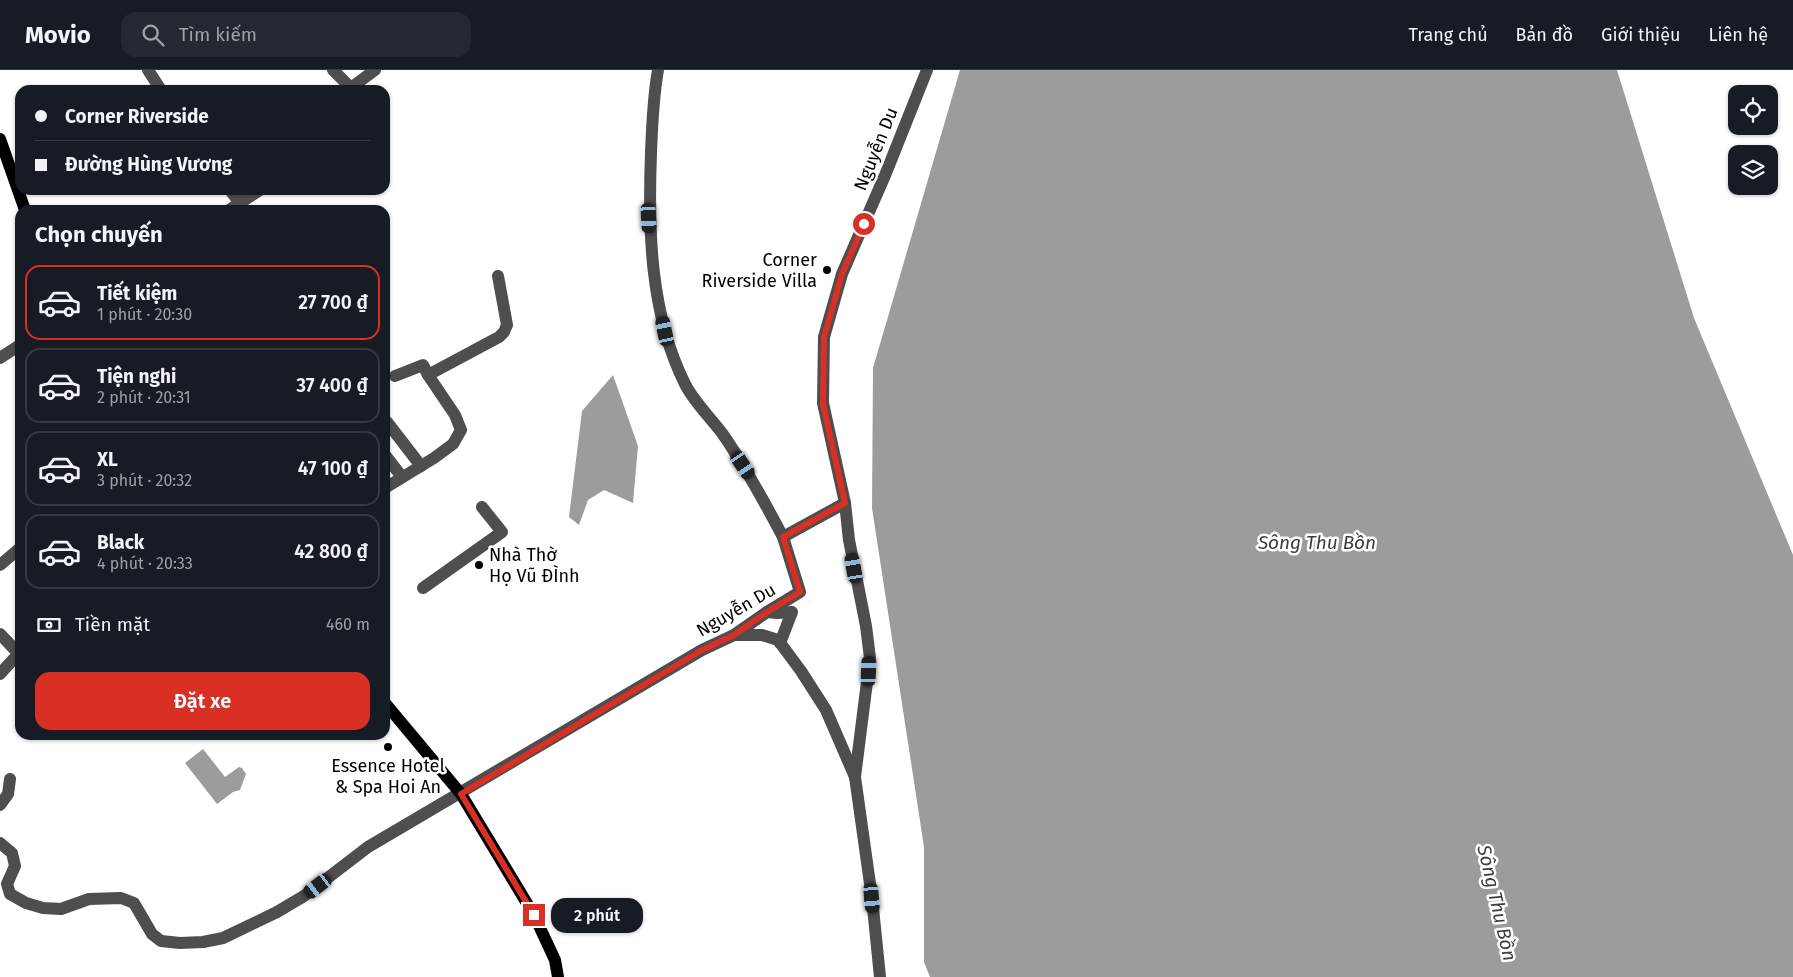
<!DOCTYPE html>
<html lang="vi">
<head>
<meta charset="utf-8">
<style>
	:root { --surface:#171b24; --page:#242831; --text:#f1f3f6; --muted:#9ea1a6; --line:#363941; --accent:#d93025 }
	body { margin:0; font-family:"Fira Sans",sans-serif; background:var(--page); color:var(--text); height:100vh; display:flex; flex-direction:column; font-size:19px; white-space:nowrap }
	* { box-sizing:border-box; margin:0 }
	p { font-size:16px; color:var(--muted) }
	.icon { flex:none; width:28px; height:28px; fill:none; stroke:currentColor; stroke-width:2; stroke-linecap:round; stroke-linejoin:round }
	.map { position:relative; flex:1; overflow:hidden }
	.sheet { position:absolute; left:15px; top:135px; width:375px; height:535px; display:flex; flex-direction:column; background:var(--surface); border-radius:15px; box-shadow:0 1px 4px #0004 }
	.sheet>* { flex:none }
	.hud { position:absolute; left:15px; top:15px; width:375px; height:110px; border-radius:15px; box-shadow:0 1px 4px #0004; display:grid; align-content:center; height:110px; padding:0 20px; background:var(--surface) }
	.tools { position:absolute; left:1728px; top:15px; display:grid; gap:10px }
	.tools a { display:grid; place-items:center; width:50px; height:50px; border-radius:10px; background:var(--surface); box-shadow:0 1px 4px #0004; font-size:25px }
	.end { position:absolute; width:22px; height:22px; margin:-11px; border:6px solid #d93025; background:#fff; box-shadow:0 0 0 2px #fff }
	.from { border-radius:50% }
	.bubble { position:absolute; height:35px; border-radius:15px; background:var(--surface); box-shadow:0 1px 4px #0004; font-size:16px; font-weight:600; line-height:35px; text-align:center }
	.car { position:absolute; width:15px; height:30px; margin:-15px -8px; border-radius:6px; box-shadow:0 0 4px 1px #0007; background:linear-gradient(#222 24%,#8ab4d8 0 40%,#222 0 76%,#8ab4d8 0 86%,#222 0) }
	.hud b { display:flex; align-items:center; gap:18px; height:48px; font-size:19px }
	.hud b+b { border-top:1px solid var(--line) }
	.hud i { width:12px; height:12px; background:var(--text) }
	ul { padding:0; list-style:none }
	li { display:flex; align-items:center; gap:15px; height:75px; margin:0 10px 8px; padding:0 10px; border:2px solid var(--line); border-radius:15px }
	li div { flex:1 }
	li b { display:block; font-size:19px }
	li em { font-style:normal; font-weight:600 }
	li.on { border-color:var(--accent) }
	li>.icon { width:45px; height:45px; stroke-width:1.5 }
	h2 { padding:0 20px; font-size:22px; line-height:60px }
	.pay { display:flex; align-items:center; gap:12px; height:55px; padding:0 20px; font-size:19px }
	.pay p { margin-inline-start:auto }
	.button { display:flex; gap:10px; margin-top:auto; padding:10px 20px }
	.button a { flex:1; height:58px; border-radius:15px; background:var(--accent); color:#fff; font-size:20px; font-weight:600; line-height:58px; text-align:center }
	header { display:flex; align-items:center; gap:30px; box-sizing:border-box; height:70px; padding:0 25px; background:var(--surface); border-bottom:1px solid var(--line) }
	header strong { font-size:24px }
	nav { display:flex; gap:28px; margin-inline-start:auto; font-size:18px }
	.search { width:350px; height:45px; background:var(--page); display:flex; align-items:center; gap:12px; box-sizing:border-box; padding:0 18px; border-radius:15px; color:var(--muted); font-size:19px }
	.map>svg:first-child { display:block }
</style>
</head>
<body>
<header>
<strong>Movio</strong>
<div class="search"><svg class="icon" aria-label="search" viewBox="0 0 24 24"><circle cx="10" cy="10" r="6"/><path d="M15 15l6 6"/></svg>Tìm kiếm</div>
<nav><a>Trang chủ</a><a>Bản đồ</a><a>Giới thiệu</a><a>Liên hệ</a></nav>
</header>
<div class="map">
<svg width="1793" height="907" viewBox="0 0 1793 907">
	<rect width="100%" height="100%" fill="#fff"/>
	<g fill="#9c9c9c">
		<polygon points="960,0 1617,0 1694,248 1793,485 1793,907 930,907 924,892 924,777 872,438 873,298"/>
		<polygon points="613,305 638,376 633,433 604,420 588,430 579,455 569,447 582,341"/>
		<polygon points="203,679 225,707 239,697 242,698 246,704 240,720 233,722 217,734 185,693"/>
	</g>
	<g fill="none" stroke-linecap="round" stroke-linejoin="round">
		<g stroke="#4e4e4e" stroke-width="12">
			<polyline points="148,0 161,20"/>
			<polyline points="333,0 351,18"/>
			<path d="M 658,0 C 653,28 652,55 651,83 C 648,160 650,244 685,314 C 694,332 710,347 722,363 C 745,396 764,431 783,467"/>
			<polyline points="348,20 375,0"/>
			<polyline points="230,120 240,133"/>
			<polyline points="229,140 260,120"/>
			<polyline points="0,288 20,275"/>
			<polyline points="395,306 423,295 428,305"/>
			<polyline points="387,352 421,396"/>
			<polyline points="385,385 402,407"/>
			<polyline points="385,418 434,388 453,374 461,360 455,345 428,305 499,267 504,262 507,255 498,206"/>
			<polyline points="845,433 849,470 866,556 870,588 855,707"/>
			<polyline points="0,495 20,478"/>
			<polyline points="423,518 502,462 482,437"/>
			<polyline points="767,542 777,543 792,542 780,573"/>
			<polyline points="0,564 18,583"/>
			<polyline points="734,565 762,565 778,570 801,601 826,640 855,707 872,828 880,907"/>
			<polyline points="0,604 20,582"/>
			<polyline points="0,735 8,724 10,709"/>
			<polyline points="0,773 12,783 15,796 7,814 10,824 26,833 43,838 61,839 89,829 121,828 134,833 152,864 161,871 180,873 203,872 223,868 277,842 304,826 368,777 702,580 734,565 767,542 800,522 783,467 845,433 823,333 824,267 842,204 886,103 927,0"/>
		</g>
		<g stroke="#000" stroke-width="12">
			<polyline points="0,69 25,140"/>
			<polyline points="385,633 461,724 534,845 555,890 558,907"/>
		</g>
	</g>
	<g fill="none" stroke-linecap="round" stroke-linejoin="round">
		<polyline stroke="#d93025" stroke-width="6" points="534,845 461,724 702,580 734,565 767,542 800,522 783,467 845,433 823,334 824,267 842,204 864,154"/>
	</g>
	<g fill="#000" stroke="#fff" stroke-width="2">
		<circle cx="827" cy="200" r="5"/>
		<circle cx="479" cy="495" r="5"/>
		<circle cx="388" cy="677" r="5"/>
	</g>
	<g text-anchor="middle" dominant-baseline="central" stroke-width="5" stroke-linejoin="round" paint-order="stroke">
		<g font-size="18" fill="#000" stroke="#fff">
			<text transform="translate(876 79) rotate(-68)">Nguyễn Du</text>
			<text transform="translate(736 540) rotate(-30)">Nguyễn Du</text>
		</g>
		<g font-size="18" fill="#000" stroke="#fff" text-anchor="end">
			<text x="817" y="190">Corner<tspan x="817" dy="21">Riverside Villa</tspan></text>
			<text x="489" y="485" text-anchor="start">Nhà Thờ<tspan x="489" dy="21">Họ Vũ ĐÌnh</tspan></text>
			<text x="388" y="696" text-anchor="middle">Essence Hotel<tspan x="388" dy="21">&amp; Spa Hoi An</tspan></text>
		</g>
		<g font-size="19" font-style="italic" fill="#3d3d3d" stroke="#fff">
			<text x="1317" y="472">Sông Thu Bồn</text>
			<text transform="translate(1497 833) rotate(77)">Sông Thu Bồn</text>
		</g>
	</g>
</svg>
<div class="tools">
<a><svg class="icon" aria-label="locate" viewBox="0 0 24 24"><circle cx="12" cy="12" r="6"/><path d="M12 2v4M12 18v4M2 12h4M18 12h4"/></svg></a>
<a><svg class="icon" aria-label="layers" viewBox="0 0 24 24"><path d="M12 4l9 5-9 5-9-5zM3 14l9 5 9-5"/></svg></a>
</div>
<i class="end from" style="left:864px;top:154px"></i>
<i class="end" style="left:534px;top:845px"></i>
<div class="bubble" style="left:551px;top:828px;width:92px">2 phút</div>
<i class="car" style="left:649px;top:148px;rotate:177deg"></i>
<i class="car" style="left:665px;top:261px;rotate:348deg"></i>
<i class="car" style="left:743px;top:395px;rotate:146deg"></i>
<i class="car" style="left:854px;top:498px;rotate:350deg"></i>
<i class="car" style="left:869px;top:601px;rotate:2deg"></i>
<i class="car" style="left:318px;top:816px;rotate:233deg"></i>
<i class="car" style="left:872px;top:828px;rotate:175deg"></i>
<div class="hud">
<b><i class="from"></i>Corner Riverside</b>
<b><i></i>Đường Hùng Vương</b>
</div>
<section class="sheet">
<h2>Chọn chuyến</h2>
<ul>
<li class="on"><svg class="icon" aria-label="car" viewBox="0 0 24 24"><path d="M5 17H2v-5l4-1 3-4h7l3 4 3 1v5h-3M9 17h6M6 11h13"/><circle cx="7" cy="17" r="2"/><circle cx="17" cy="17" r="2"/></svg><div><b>Tiết kiệm</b><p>1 phút · 20:30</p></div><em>27 700 ₫</em></li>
<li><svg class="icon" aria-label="car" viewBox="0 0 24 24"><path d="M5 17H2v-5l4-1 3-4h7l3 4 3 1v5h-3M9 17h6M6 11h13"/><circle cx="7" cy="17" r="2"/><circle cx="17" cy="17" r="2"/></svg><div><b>Tiện nghi</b><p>2 phút · 20:31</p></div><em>37 400 ₫</em></li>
<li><svg class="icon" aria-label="car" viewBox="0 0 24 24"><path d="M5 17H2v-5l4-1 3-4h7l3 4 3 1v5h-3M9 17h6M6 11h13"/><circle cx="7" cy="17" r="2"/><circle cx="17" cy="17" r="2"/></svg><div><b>XL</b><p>3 phút · 20:32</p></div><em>47 100 ₫</em></li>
<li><svg class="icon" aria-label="car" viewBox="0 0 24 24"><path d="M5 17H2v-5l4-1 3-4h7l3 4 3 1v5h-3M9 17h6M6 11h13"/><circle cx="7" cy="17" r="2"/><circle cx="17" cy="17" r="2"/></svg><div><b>Black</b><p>4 phút · 20:33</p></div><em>42 800 ₫</em></li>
</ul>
<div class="pay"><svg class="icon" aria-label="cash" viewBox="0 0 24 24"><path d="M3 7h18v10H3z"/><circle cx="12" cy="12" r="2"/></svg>Tiền mặt<p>460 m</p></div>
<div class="button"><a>Đặt xe</a></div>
</section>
</div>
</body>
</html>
